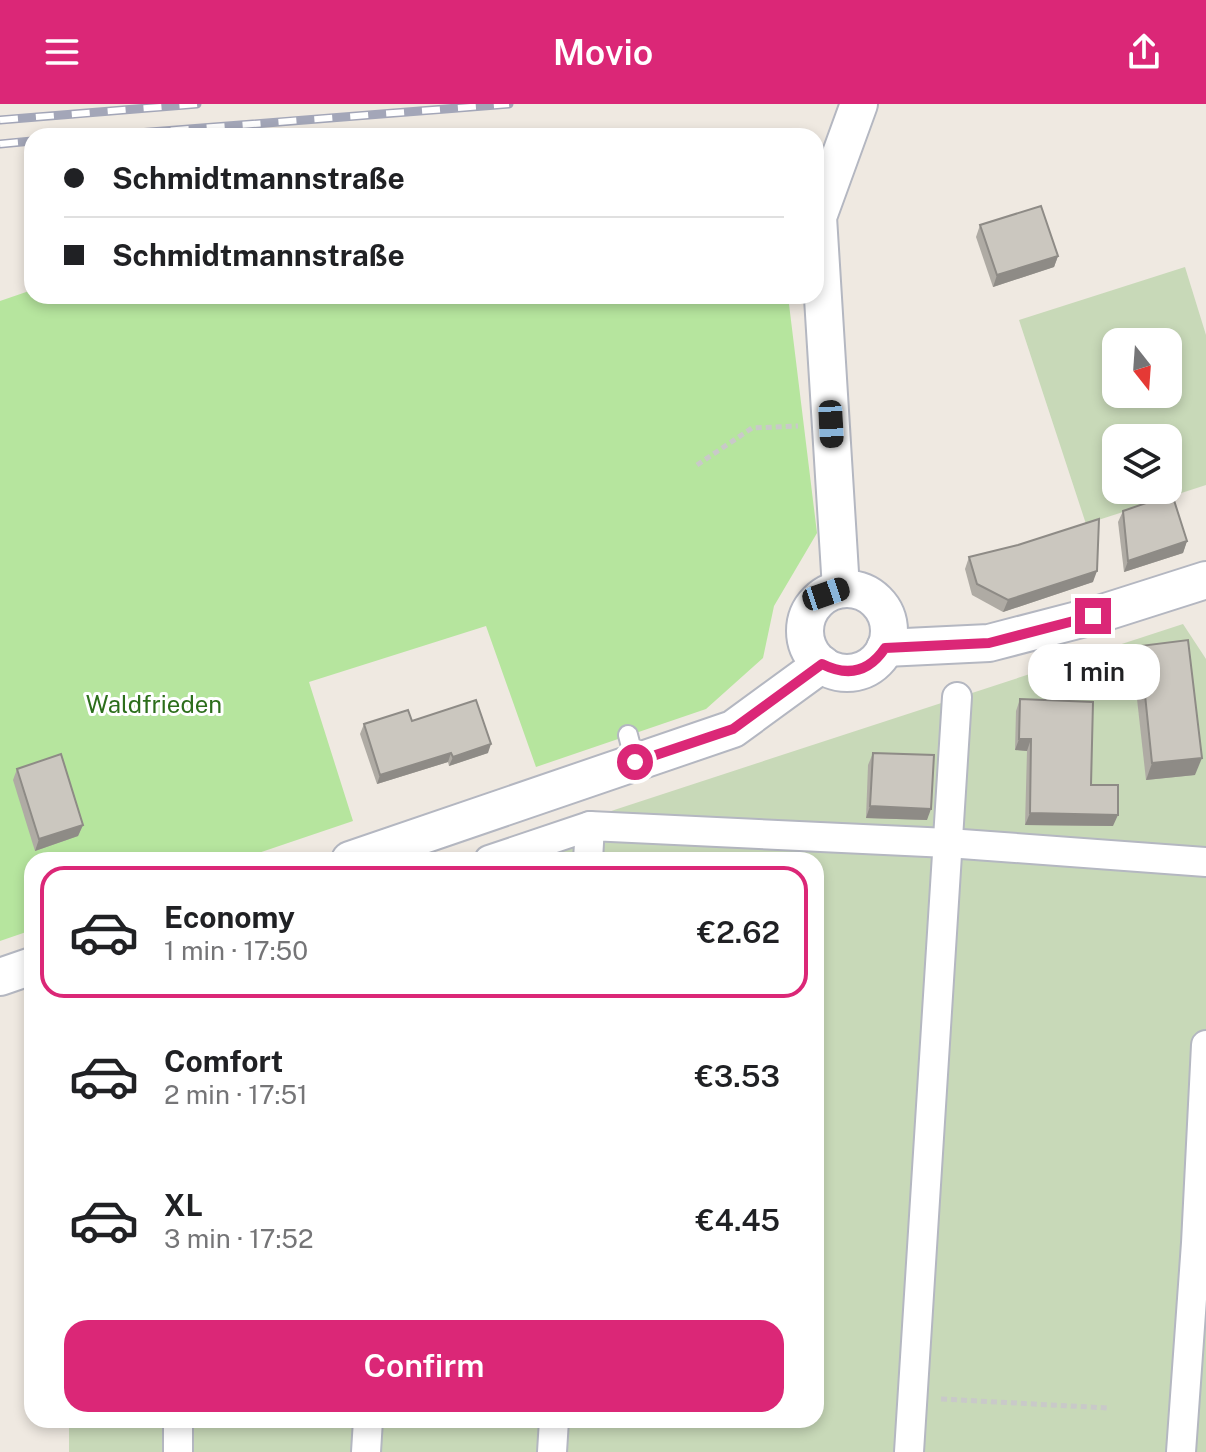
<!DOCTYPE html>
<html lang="en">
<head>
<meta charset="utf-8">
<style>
	:root { --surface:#fff; --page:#f6f6f6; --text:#202124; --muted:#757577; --line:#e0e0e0; --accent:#db2777 }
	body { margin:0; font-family:"Public Sans",sans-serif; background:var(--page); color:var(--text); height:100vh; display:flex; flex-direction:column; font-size:30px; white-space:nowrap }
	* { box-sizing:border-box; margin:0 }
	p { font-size:26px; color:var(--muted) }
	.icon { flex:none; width:44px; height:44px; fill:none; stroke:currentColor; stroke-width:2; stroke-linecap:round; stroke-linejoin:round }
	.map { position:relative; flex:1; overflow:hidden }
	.details { position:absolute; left:24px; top:748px; width:800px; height:576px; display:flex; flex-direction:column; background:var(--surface); border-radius:24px; box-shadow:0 4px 12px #0003 }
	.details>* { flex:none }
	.banner { position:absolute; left:24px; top:24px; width:800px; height:176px; border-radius:24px; box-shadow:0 4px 12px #0003; display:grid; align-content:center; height:176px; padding:0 40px; background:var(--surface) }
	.needle { width:52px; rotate:163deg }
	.buttons { position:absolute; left:1102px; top:224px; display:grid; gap:16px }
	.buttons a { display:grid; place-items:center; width:80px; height:80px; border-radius:16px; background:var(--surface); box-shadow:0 4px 12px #0003; font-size:40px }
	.end { position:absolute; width:36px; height:36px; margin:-18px; border:10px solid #db2777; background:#fff; box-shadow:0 0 0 4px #fff }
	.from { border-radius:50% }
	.bubble { position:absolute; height:56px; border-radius:24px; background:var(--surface); box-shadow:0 4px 12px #0003; font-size:26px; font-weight:600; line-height:56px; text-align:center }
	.car { position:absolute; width:24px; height:48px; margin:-24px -12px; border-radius:10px; box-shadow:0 0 6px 2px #0007; background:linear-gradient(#222 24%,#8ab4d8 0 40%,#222 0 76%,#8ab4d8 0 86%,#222 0) }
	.banner b { display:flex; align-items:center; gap:28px; height:76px; font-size:30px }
	.banner b+b { border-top:2px solid var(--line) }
	.banner i { width:20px; height:20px; background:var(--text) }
	ul { padding:14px 0 0; list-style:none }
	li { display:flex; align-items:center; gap:24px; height:132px; margin:0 16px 12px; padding:0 24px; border:4px solid transparent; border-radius:24px }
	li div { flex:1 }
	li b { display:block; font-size:30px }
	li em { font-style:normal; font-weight:600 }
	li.on { border-color:var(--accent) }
	li>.icon { width:72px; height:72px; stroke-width:1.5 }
	.primary-button { display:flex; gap:16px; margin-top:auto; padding:16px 40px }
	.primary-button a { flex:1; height:92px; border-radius:24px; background:var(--accent); color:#fff; font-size:32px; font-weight:600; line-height:92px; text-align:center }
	header { display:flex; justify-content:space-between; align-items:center; height:104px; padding:0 40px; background:var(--accent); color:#fff; font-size:36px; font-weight:600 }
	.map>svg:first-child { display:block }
</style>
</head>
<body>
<header><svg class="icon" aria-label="menu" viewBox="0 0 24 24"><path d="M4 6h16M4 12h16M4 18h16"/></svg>Movio<svg class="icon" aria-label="share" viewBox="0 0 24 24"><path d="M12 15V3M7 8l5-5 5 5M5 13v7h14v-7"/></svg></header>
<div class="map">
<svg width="1206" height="1348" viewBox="0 0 1206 1348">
	<rect width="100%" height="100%" fill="#efe9e1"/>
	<polygon fill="#b6e59e" points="32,186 32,192 788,192 817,429 774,502 763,554 706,605 536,663 486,522 309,578 353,717 238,756 32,756 32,826 0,837 0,197"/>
	<g fill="#c8d9b8" fill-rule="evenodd">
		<path d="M 1185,163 L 1206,231 L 1206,381 L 1086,420 L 1019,216 ZM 1116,238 L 1168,238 L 1168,290 L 1116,290 ZM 1116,334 L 1168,334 L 1168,386 L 1116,386 Z"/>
		<polygon points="1183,520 1206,555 1206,1348 69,1348 69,1316 816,1316 816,756 461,756"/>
	</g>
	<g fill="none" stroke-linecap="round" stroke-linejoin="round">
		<defs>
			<polyline id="service" points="628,631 635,658"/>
			<g id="pedestrian">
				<polyline points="489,756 590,722"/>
				<polyline points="588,756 590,722 948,739 1206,758"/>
				<polyline points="178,1348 178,1316"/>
				<polyline points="366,1348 368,1316"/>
				<polyline points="552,1348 554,1316"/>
				<polyline points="909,1348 957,593"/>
				<polyline points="1181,1348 1196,1139 1206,941"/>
			</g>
			<g id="minor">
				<polyline points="841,485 818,113 859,0"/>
				<circle cx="847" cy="527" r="42"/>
				<polyline points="885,544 989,539 1093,512 1206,476"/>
				<polyline points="350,756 733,625 822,560"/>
				<polyline points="0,873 32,862"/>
			</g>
		</defs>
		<use href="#service" stroke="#b4b7c1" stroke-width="22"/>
		<use href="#pedestrian" stroke="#b4b7c1" stroke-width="32"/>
		<use href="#minor" stroke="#b4b7c1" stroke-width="40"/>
		<g stroke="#c9c9c9" stroke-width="5" stroke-dasharray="6 4" stroke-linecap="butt">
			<polyline points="697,361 752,324 798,322"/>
			<polyline points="941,1295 1108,1304"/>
		</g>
		<use href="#service" stroke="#fff" stroke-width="18"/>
		<use href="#pedestrian" stroke="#fff" stroke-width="28"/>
		<use href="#minor" stroke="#fff" stroke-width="36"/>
		<defs>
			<g id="rail">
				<polyline points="0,16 197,0"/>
				<polyline points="99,32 509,0"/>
				<polyline points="0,40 32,37"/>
			</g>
		</defs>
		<use href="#rail" stroke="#a3a6b8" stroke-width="9"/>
		<use href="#rail" stroke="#fff" stroke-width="6" stroke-dasharray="18" stroke-linecap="butt"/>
	</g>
	<g fill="#afaba4">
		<polygon points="980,121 1058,152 1054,163 993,183 976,133"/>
		<polygon points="1123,407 1187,437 1183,449 1124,468 1118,418"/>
		<polygon points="969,453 1093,478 1003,508 972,491 965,465"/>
		<polygon points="1140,542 1195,671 1146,676 1133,559"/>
		<polygon points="1020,595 1091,681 1113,722 1025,721 1027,647 1015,646 1016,607"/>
		<polygon points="412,617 488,649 449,662 448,658 377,680 360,630 364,620"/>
		<polygon points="873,649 927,716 866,714 868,661"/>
		<polygon points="17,665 83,721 78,732 35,747 13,676"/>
	</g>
	<g fill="#8e8b86">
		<polygon points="1058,152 1054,163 993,183 997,171"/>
		<polygon points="1187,437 1183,449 1124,468 1128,457"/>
		<polygon points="1097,467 1093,478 1003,508 1008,496"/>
		<polygon points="1019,635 1031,635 1027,647 1015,646"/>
		<polygon points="491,640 488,649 449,662 453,653"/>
		<polygon points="451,649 448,658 377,680 380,671"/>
		<polygon points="1202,654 1195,671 1146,676 1152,659"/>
		<polygon points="870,702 931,705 927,716 866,714"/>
		<polygon points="1030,709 1118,711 1113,722 1025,721"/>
		<polygon points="83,721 78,732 35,747 39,735"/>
	</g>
	<g fill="#cbc7bf" stroke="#8e8b86" stroke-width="2">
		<polygon points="1041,102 1058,152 997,171 980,121"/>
		<polygon points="1172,390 1187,437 1128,457 1123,407"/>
		<polygon points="1099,415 1097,467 1008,496 977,480 969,453 1018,441"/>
		<polygon points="1188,536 1202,654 1152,659 1140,542"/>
		<polygon points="1020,595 1093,598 1091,681 1118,681 1118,711 1030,709 1031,635 1019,635"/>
		<polygon points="476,596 491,640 453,653 451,649 380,671 364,620 408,606 412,617"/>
		<polygon points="873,649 934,651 931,705 870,702"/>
		<polygon points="61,650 83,721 39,735 17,665"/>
	</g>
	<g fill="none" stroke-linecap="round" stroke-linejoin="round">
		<path stroke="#db2777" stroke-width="10" d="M 635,658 L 733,625 L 822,560 C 848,573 869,568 885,544 L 989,539 L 1093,512"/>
	</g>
	<g text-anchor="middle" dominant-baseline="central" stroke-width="6" stroke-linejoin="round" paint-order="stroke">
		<g font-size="24" fill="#2c6e1b" stroke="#fff">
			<text x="154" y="600">Waldfrieden</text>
		</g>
	</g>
</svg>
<div class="buttons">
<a><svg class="needle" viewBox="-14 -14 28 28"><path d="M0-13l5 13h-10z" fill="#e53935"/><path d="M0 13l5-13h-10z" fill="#757577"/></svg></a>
<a><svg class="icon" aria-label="layers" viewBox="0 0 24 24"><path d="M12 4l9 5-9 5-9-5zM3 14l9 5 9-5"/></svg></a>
</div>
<i class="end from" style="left:635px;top:658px"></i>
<i class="end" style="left:1093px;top:512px"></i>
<div class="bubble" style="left:1028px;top:540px;width:132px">1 min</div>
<i class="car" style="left:831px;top:320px;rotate:177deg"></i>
<i class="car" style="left:826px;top:490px;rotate:71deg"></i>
<div class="banner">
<b><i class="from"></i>Schmidtmannstraße</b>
<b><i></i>Schmidtmannstraße</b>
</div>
<section class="details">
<ul>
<li class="on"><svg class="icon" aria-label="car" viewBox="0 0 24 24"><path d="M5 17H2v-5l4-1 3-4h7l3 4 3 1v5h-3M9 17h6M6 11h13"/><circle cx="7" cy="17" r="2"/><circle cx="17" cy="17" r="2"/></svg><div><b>Economy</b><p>1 min · 17:50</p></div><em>€2.62</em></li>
<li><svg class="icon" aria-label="car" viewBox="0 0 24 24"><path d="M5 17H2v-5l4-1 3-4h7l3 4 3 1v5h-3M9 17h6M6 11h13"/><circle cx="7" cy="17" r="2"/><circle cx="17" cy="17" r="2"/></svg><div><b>Comfort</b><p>2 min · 17:51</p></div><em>€3.53</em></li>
<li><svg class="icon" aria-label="car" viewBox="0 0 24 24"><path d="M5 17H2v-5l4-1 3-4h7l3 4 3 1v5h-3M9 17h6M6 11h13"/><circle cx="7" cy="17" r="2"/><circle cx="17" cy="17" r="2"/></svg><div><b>XL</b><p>3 min · 17:52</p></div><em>€4.45</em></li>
</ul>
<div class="primary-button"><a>Confirm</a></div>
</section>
</div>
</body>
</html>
